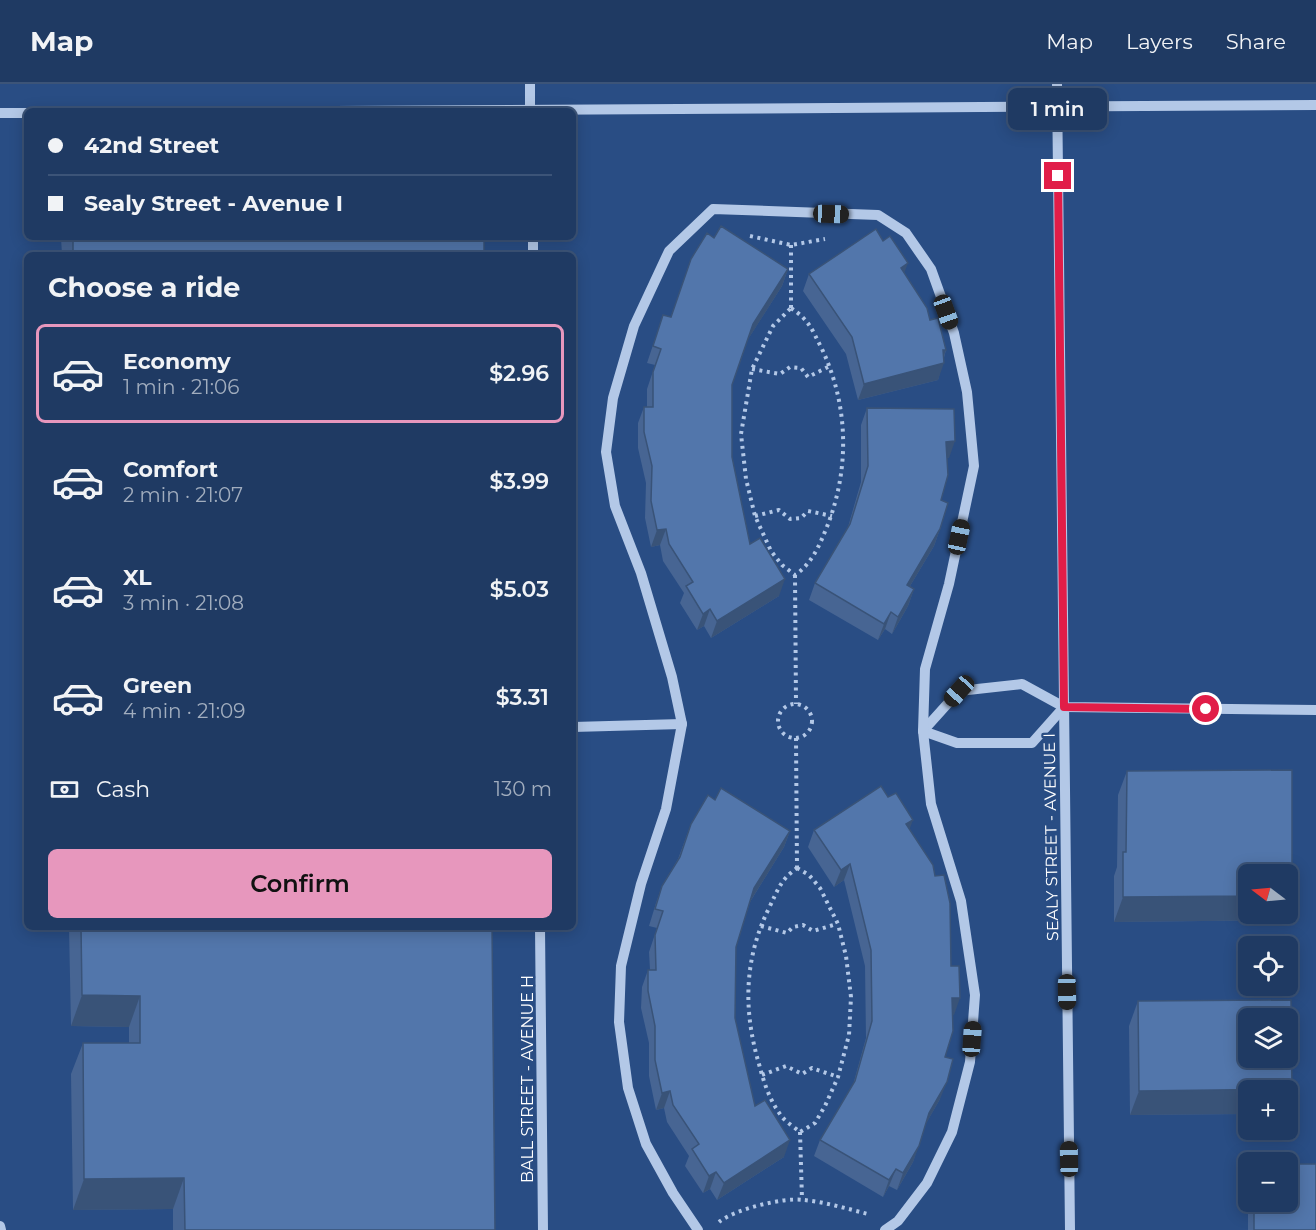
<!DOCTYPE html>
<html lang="en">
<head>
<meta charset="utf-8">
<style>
	:root { --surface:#1f3a63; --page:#274169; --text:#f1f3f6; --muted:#a1adbe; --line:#3c5478; --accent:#e797bd }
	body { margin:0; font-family:Montserrat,sans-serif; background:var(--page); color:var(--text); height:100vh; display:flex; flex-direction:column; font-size:22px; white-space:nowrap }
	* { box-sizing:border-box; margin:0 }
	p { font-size:20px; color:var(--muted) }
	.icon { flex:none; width:33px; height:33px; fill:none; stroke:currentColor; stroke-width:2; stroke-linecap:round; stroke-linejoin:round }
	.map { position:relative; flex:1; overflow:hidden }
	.sheet { position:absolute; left:24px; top:168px; width:552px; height:678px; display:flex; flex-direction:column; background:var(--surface); border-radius:9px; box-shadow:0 3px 15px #0003,0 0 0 2px var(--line) }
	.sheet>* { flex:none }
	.top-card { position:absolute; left:24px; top:24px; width:552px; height:132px; border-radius:9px; box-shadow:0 3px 15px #0003,0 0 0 2px var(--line); display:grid; align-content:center; height:132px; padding:0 24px; background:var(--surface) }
	.needle { width:39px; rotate:286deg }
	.controls { position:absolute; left:1238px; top:780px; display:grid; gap:12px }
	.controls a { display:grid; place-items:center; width:60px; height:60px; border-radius:9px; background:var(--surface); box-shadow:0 3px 15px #0003,0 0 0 2px var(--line); font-size:30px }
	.end { position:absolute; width:27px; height:27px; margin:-14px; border:8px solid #e11d48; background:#fff; box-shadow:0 0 0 3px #fff }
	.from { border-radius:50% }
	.bubble { position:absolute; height:42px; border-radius:9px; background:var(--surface); box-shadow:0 3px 15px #0003,0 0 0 2px var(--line); font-size:20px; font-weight:600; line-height:42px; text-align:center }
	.car { position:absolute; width:18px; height:36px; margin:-18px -9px; border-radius:8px; box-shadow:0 0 4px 2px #0007; background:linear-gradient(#222 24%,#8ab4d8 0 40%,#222 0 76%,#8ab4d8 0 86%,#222 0) }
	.top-card b { display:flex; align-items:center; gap:21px; height:57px; font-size:22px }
	.top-card b+b { border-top:2px solid var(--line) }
	.top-card i { width:15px; height:15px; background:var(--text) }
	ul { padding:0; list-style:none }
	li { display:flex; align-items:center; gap:18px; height:99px; margin:0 12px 9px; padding:0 12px; border:3px solid transparent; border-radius:9px }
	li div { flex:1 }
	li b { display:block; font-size:22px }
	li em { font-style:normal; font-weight:600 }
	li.active { border-color:var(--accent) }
	li>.icon { width:54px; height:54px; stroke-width:1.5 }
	h2 { padding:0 24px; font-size:27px; line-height:72px }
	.pay { display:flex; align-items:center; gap:15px; height:66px; padding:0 24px; font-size:22px }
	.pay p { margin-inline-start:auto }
	.primary-button { display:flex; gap:12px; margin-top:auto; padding:12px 24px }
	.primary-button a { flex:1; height:69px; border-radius:9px; background:var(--accent); color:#111; font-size:24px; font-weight:600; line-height:69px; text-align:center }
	header { display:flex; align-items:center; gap:36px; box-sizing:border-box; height:84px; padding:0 30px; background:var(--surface); border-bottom:2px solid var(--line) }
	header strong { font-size:28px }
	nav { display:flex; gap:33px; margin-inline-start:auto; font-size:21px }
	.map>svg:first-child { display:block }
</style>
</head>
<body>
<header>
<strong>Map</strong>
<nav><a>Map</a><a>Layers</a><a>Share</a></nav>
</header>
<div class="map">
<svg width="1316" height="1146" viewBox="0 0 1316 1146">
	<rect width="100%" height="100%" fill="#294d84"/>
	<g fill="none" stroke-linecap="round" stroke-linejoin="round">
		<g stroke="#b3c8e7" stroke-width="4" stroke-dasharray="3 4.5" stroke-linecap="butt">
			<polyline points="750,152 791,161 825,155"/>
			<polyline points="791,161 791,224"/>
			<path d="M 791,224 C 810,237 811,244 821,263 C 850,323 850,390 824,450 C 818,465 809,482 795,491 L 782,481 L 771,467 L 755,432 L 746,395 L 741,350 L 752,285 L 773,242 Z"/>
			<polyline points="752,285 780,290 790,283 801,284 808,293 830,282"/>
			<polyline points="755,432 779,426 790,435 801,434 808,427 832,432"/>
			<polyline points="795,491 796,620"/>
			<circle cx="795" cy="637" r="17"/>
			<polyline points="796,654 797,784"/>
			<path d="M 797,784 L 809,791 L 820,804 L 838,840 L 846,872 L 851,913 L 849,951 L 838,993 L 825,1022 L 815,1039 L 800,1048 C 795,1044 788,1039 783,1034 C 770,1018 764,999 759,980 C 743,926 744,875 769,824 C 778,806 780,796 797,784 Z"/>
			<polyline points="761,842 787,849 793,843 803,841 813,847 837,840"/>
			<polyline points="762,991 786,982 802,990 812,984 838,993"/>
			<polyline points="800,1048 802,1115"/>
			<path d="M 719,1138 C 735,1125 784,1113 804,1116 C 825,1118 848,1125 868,1130"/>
		</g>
		<g stroke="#b3c8e7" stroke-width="10">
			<polyline points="530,0 530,27"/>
			<polyline points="1057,0 1070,1146"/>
			<polyline points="335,27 1316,21"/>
			<polyline points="0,29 27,29"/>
			<polyline points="533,153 533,171"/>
			<polyline points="573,643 682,640"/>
			<polyline points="923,647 959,607 1022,600 1064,623 1316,626"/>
			<polyline points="923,647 957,659 1032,659 1064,623"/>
			<polyline points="540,843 543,1146"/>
			<polyline points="0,1142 1,1146"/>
			<polyline points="698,1146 673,1109 646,1060 628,1004 619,938 621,882 641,800 666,725 682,640 672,593 641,489 615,422 606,368 613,314 634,242 669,167 713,125 878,131 906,149 931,185 954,249 967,308 974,382 949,500 925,585 923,647 931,720 961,817 975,911 970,978 952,1048 927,1099 898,1137 885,1146"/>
		</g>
	</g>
	<g fill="#476593">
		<polygon points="61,153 484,153 484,171 62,171"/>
		<polygon points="714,154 788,185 782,202 748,255 732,301 732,373 750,460 779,512 711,554 704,542 697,546 680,519 684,509 663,477 660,461 651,463 645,434 646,399 638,364 638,339 644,323 647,323 647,305 655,281 647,279 663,231 671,233"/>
		<polygon points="904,189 946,266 938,296 858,316 846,270 803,207 809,190"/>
		<polygon points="867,324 949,374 947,374 941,416 940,445 934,462 910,502 914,505 908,522 892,550 885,545 878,556 809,516 815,499 848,443 861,398 861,341"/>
		<polygon points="1292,686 1292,812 1287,824 1287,790 1248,790 1248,830 1285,830 1283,836 1114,838 1114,792 1117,783 1118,711 1127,687"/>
		<polygon points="715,716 790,747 784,763 750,818 736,863 735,934 755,1022 784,1073 717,1116 710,1105 703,1109 685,1082 689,1072 667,1038 664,1024 656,1026 649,992 649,959 641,924 642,903 648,886 650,886 649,868 657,844 649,842 656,819 662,802 678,775 691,740"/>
		<polygon points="814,746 910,746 951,882 954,931 952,931 945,973 940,1015 925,1041 913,1078 897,1106 889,1102 883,1113 814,1072 820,1056 853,1001 866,954 865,882 844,796 834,803 808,763"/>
		<polygon points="69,843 492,843 495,1146 173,1146 173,1125 73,1126 71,990 83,959 129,959 129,943 71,942"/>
		<polygon points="1138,917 1248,1006 1248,1030 1130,1031 1129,942"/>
		<polygon points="1248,1118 1287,1118 1316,1146 1248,1146"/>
	</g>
	<g fill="#395378">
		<polygon points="908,179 902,195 901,184"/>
		<polygon points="788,185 782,202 747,257 753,240"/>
		<polygon points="943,266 946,266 941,280 944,279 938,296 858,316 864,300"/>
		<polygon points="955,357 949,374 940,374 946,358"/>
		<polygon points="666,445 660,461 651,463 657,446"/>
		<polygon points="940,445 934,462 901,517 907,501"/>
		<polygon points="785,495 779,512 711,554 717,537"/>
		<polygon points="914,505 908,522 892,550 898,533"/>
		<polygon points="710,525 704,542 697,546 703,530"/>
		<polygon points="891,528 885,545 878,556 884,540"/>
		<polygon points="913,736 907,752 906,740"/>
		<polygon points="790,747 784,763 748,821 754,804"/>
		<polygon points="850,780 844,796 834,803 841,786"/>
		<polygon points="1248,812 1248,830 1285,830 1283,836 1114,838 1123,813"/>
		<polygon points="1287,812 1292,812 1287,824"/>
		<polygon points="82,911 140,912 129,943 71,942"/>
		<polygon points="952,914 960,914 954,931 946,931"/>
		<polygon points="947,998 940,1015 923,1045 929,1029"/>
		<polygon points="1292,1005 1287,1019 1287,1006 1248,1006 1248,1030 1130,1031 1139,1007"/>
		<polygon points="670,1007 664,1024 656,1026 662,1009"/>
		<polygon points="790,1056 784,1073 717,1116 724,1099"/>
		<polygon points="919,1062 913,1078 897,1106 903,1089"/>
		<polygon points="896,1085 889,1102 883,1113 889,1096"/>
		<polygon points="716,1088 710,1105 703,1109 709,1092"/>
		<polygon points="184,1094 173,1125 73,1126 84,1095"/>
	</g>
	<g fill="#5276ab" stroke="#395378" stroke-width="1.5" fill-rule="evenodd">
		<polygon points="721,142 788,185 753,240 732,301 732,373 750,460 760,454 785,495 717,537 710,525 703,530 686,502 693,498 669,460 666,445 657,446 651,417 652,382 644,348 644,323 653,323 653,288 661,265 653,262 663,231 671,233 691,175 707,149 714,154"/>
		<polygon points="876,145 883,157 890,152 908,179 901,184 927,224 930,236 938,234 946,266 943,266 944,279 864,300 852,253 809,190"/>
		<rect x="73" y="153" width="411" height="18"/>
		<polygon points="867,324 954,325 955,357 946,358 948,391 941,416 948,419 940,445 907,501 914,505 898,533 891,528 884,540 815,499 850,440 868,382"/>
		<polygon points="1292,686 1292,812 1287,812 1287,790 1248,790 1248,812 1123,813 1123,768 1126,768 1127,687"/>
		<polygon points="881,702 888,713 896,709 913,736 906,740 933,781 935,792 944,791 950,819 951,882 959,882 960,914 952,914 953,947 945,973 953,975 947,998 929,1029 919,1062 903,1089 896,1085 889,1096 820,1056 855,997 872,937 871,866 850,780 841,786 814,746"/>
		<polygon points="721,704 790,747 754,804 736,863 735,934 755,1022 765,1016 790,1056 724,1099 716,1088 709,1092 692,1065 699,1060 673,1021 670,1007 662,1009 655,976 655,942 648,907 648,886 656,886 655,851 663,827 655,825 662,802 680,773 691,740 708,711 715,716"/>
		<polygon points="81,843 492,843 495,1146 185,1146 184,1094 84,1095 83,959 140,959 140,912 82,911"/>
		<path d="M 1291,916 L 1292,1005 L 1139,1007 L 1138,917 ZM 1248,934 L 1287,934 L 1287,974 L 1248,974 Z"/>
		<polygon points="1287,1080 1316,1080 1316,1146 1254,1146 1254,1118 1287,1118"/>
	</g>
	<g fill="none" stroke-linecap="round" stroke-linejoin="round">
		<polyline stroke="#e11d48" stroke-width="8" points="1058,92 1064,623 1206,625"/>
	</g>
	<g text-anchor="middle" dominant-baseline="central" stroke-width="4.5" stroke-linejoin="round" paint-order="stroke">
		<g font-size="16" fill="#fff" stroke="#294d84">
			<text transform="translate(1051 753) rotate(-91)">SEALY STREET - AVENUE I</text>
			<text transform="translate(527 995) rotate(-90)">BALL STREET - AVENUE H</text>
		</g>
	</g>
</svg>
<div class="controls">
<a><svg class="needle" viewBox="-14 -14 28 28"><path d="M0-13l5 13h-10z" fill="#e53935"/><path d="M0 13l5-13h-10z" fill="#a1adbe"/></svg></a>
<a><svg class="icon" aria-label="locate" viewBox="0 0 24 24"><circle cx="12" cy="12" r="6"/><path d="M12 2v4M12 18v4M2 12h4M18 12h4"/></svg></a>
<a><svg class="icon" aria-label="layers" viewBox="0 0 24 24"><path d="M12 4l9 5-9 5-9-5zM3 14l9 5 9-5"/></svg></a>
<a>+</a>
<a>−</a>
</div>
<i class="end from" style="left:1206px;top:625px"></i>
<i class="end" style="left:1058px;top:92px"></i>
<div class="bubble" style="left:1008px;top:4px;width:99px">1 min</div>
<i class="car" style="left:831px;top:130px;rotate:92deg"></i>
<i class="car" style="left:946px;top:228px;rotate:160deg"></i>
<i class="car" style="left:959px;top:453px;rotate:12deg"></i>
<i class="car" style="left:959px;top:607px;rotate:222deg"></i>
<i class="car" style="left:1067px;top:908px;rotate:179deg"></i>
<i class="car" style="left:972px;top:955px;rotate:4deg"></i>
<i class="car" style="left:1069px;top:1075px;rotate:359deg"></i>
<div class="top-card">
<b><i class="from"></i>42nd Street</b>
<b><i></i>Sealy Street - Avenue I</b>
</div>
<section class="sheet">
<h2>Choose a ride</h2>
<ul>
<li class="active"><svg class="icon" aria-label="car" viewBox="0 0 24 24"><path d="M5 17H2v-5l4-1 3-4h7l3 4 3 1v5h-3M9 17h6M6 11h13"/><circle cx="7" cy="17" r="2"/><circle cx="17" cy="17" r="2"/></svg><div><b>Economy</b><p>1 min · 21:06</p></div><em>$2.96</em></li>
<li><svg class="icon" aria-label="car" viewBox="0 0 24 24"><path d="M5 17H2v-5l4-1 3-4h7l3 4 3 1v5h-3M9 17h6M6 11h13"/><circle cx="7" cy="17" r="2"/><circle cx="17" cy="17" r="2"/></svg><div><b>Comfort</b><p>2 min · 21:07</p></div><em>$3.99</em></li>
<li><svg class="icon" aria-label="car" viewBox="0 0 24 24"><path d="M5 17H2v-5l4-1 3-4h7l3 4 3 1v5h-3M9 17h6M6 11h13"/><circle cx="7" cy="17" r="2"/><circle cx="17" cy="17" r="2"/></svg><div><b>XL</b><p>3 min · 21:08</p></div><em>$5.03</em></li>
<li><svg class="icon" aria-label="car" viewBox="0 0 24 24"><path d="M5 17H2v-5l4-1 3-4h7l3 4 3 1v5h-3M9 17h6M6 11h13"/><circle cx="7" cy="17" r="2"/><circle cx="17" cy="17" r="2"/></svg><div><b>Green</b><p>4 min · 21:09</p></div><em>$3.31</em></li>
</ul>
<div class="pay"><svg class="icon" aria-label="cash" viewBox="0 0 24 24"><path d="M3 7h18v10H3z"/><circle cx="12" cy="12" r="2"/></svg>Cash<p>130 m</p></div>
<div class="primary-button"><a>Confirm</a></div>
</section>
</div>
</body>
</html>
